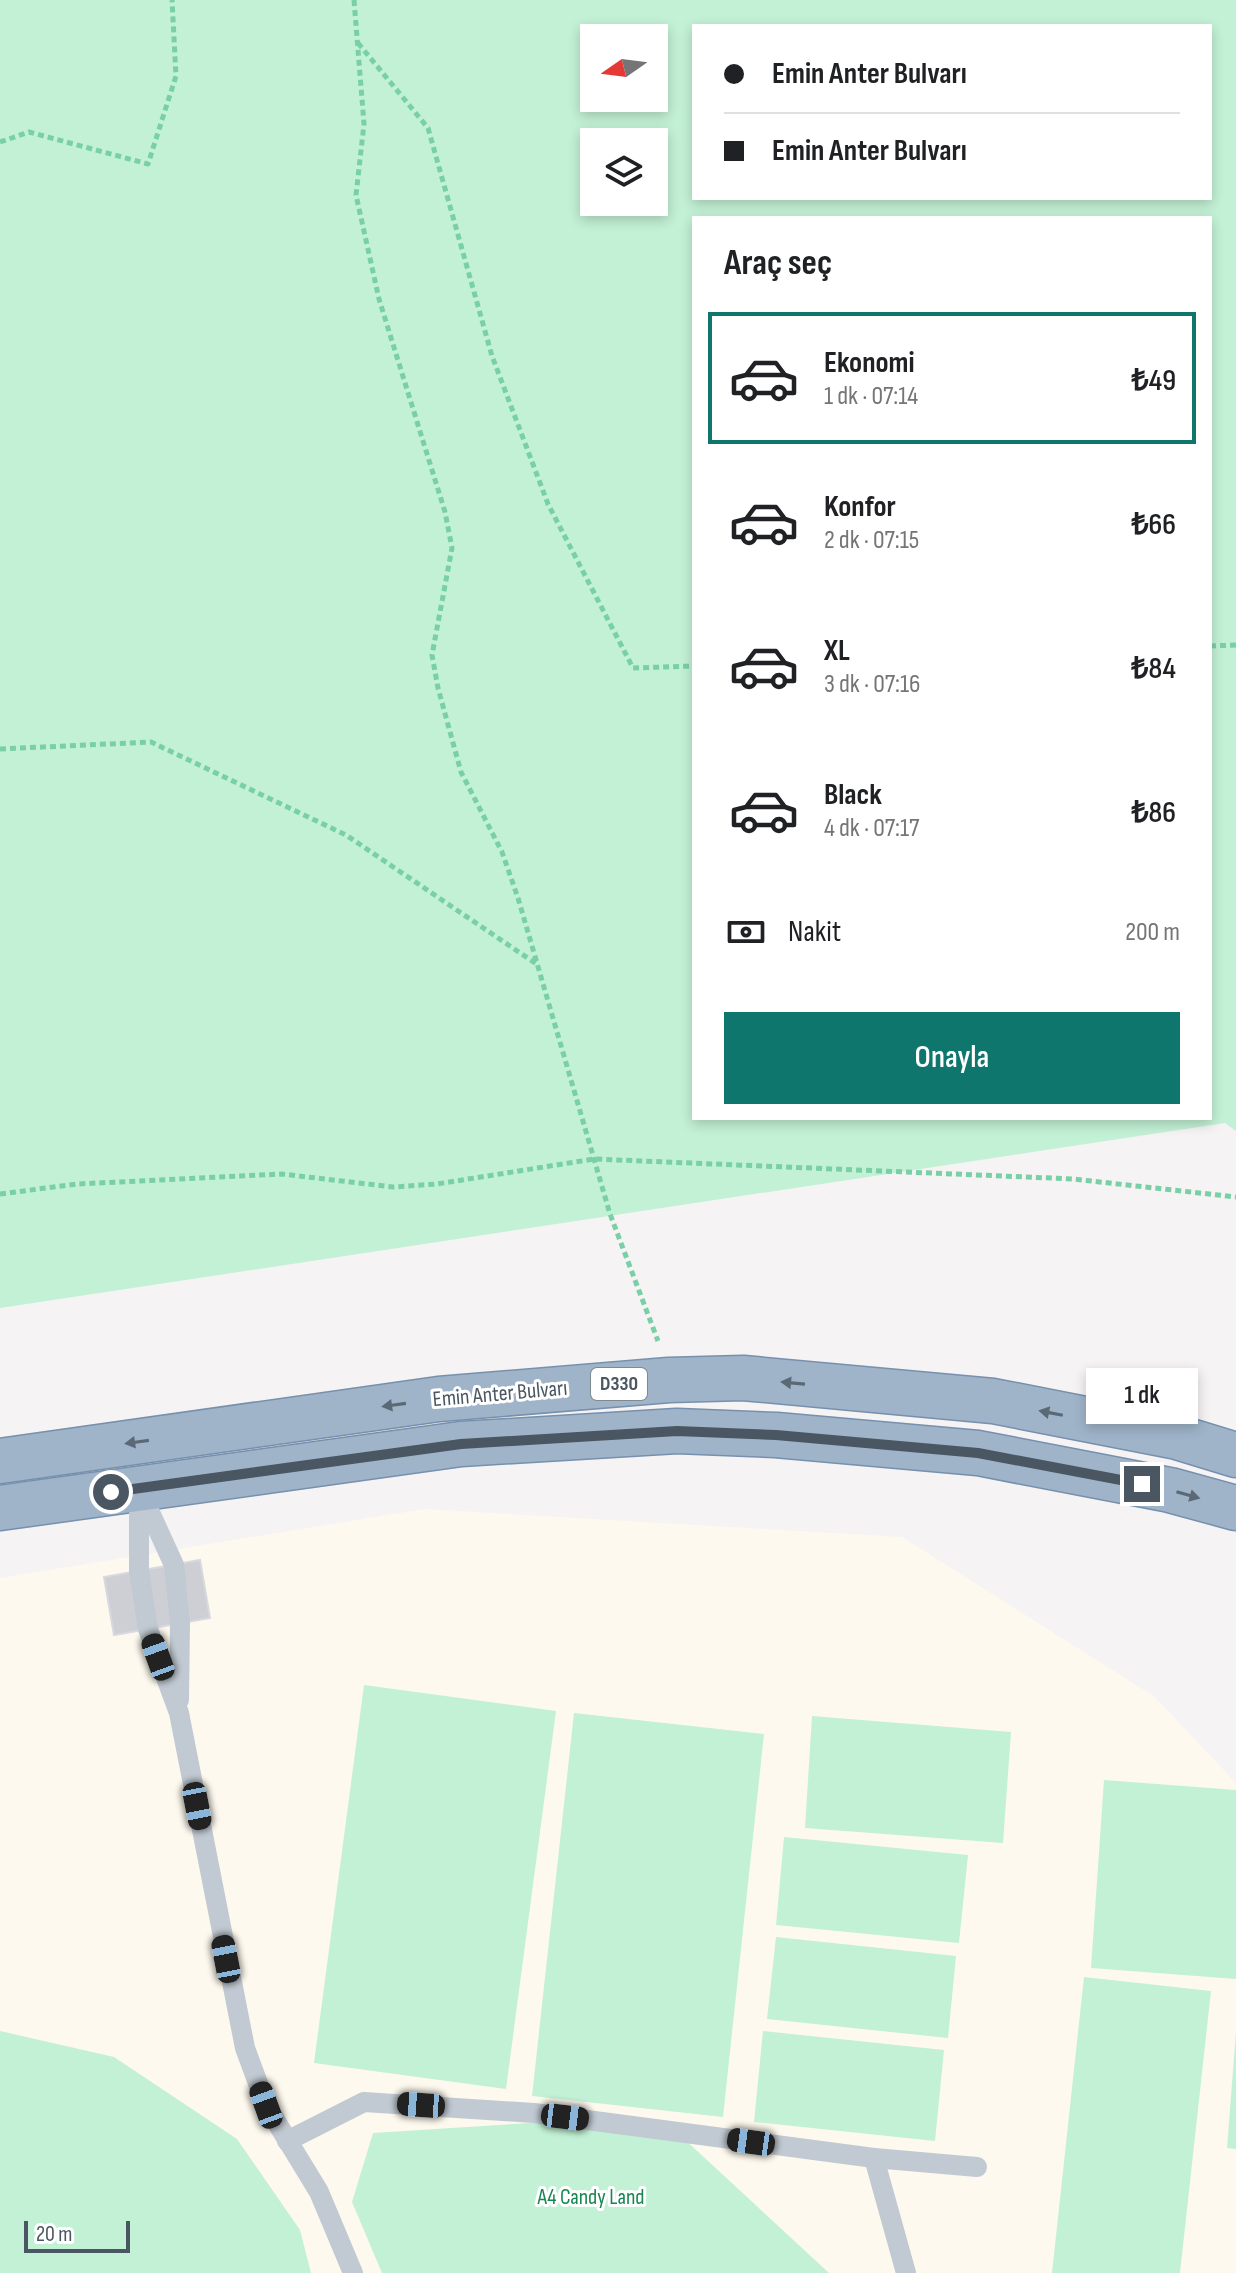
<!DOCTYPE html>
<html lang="tr">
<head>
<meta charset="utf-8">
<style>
	:root { --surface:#fff; --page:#f2f2f2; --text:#202124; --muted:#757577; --line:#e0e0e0; --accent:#0f766e }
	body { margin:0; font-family:"Sofia Sans Condensed",sans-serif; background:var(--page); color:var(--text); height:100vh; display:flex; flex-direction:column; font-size:30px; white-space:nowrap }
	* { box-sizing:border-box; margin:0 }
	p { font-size:26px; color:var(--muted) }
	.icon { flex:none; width:44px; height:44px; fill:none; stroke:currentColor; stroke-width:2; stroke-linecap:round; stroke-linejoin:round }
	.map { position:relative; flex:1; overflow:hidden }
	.panel { position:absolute; left:692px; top:216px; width:520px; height:904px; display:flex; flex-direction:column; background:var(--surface); border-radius:0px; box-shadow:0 4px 12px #0003 }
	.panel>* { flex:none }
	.guide { position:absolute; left:692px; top:24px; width:520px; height:176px; border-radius:0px; box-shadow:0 4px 12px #0003; display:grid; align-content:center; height:176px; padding:0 32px; background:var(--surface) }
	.needle { width:52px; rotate:256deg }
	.buttons { position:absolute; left:580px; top:24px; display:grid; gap:16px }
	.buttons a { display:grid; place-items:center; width:88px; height:88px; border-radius:0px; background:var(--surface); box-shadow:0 4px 12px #0003; font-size:40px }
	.scale { position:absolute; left:24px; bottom:20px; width:106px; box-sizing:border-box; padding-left:8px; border:4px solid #4a5661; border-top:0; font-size:22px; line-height:28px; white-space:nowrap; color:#4a5661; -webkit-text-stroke:6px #fff; paint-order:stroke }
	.end { position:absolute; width:36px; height:36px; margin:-18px; border:10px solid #4a5661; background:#fff; box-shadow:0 0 0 4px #fff }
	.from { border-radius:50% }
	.bubble { position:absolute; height:56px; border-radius:0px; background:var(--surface); box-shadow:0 4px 12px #0003; font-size:26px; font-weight:600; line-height:56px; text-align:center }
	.car { position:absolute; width:24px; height:48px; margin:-24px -12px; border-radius:10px; box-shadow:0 0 6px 2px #0007; background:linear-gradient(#222 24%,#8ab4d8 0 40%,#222 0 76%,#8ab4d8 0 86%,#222 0) }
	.guide b { display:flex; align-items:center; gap:28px; height:76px; font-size:30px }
	.guide b+b { border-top:2px solid var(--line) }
	.guide i { width:20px; height:20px; background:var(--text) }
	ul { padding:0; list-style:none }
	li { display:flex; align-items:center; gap:24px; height:132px; margin:0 16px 12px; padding:0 16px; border:4px solid transparent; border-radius:0px }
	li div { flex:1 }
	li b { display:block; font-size:30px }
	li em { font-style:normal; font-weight:600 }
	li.selected { border-color:var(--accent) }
	li>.icon { width:72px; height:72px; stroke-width:1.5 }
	h2 { padding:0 32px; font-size:36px; line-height:96px }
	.pay { display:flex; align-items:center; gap:20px; height:88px; padding:0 32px; font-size:30px }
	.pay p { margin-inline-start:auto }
	.cta { display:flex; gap:16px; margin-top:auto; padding:16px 32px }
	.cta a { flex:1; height:92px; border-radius:0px; background:var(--accent); color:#fff; font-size:32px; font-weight:600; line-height:92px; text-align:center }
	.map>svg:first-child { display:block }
</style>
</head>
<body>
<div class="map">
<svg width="1236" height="2273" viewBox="0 0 1236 2273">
	<rect width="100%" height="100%" fill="#f5f3f3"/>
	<polygon fill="#fdf9ef" points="424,1509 902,1537 1155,1697 1236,1783 1236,2273 0,2273 0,1578"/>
	<g fill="#c3f1d5" fill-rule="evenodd">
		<path d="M 0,0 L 1236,0 L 1236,1131 L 1225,1123 L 0,1308 ZM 694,26 L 1210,26 L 1210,198 L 694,198 ZM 594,38 L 654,38 L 654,98 L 594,98 ZM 654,142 L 654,202 L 594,202 L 594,142 ZM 1210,218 L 1210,1118 L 694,1118 L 694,218 Z"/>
		<polygon points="364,1685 556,1711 506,2089 314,2063"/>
		<polygon points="574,1713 764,1734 723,2117 532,2096"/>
		<polygon points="812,1716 1011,1732 1003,1843 805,1828"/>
		<polygon points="1104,1780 1236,1790 1236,1979 1091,1968"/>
		<polygon points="784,1837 968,1855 959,1943 776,1925"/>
		<polygon points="776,1937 956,1956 948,2038 767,2019"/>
		<polygon points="1084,1977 1211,1991 1180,2273 1052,2273"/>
		<polygon points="0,2031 114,2057 237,2139 300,2230 311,2273 0,2273"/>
		<polygon points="763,2031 944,2050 935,2141 754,2122"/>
		<polygon points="1236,2032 1236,2149 1227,2148"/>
		<polygon points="545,2122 668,2124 829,2273 382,2273 352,2202 373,2133"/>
	</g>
	<polygon fill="#cdcfd5" stroke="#d7d9de" stroke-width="2" points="200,1560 210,1618 114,1635 104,1577"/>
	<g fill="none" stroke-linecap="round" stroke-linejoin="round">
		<defs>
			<g id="trunk">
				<polyline points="0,1461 439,1399 669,1380 743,1378 993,1401 1177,1437 1236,1455"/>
				<polyline points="0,1508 461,1444 677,1431 776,1435 978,1453 1170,1490 1236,1508"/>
			</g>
		</defs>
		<use href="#trunk" stroke="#7690ad" stroke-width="47"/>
		<g stroke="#7ad0a6" stroke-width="5" stroke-dasharray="6 4" stroke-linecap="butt">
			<polyline points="354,0 364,124 356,195 379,299 445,512 452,548 432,655 438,688 461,772 502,852 518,898 610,1214 658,1341"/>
			<polyline points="358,43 428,128 492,356 548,504 633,668 694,666"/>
			<polyline points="0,142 29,132 148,164 176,76 172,0"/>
			<polyline points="1210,646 1236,645"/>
			<polyline points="0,749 151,742 346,835 538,965"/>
			<polyline points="0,1194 77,1184 282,1174 393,1187 437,1184 594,1159 1073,1179 1236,1197"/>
		</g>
		<g stroke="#c1cad2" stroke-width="20">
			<polyline points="139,1488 139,1571 148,1629 179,1713 245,2048 266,2105 319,2192 353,2273"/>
			<polyline points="142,1495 174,1565 180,1623 179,1700"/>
			<polyline points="287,2141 364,2102 534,2113 874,2158 906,2273"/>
			<polyline points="874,2158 977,2167"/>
		</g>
		<use href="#trunk" stroke="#9fb4c9" stroke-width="44"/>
	</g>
	<defs><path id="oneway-solid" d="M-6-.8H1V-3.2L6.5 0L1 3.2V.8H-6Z" transform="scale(2)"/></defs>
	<g fill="#5b6976">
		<use href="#oneway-solid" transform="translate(793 1383) rotate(-175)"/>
		<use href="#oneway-solid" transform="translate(394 1405) rotate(172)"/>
		<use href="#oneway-solid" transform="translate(1051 1413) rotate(-169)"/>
		<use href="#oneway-solid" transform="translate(137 1442) rotate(172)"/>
		<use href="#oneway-solid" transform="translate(1188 1495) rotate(16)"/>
	</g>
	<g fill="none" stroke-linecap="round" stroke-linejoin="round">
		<polyline stroke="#4a5661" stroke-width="10" points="111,1492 461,1444 677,1431 776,1435 978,1453 1142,1484"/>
	</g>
	<g text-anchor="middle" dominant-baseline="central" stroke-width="6" stroke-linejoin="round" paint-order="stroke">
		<rect fill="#fff" stroke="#808990" stroke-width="2" x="591" y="1368" width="56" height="32" rx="6"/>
		<g font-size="20" font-weight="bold" fill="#4a5661">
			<text x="619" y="1384">D330</text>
		</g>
		<g font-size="22" fill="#4a5661" stroke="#fff">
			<text transform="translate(500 1394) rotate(-5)">Emin Anter Bulvarı</text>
		</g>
		<g font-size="22" fill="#17864f" stroke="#fff">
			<text x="591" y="2197">A4 Candy Land</text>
		</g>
	</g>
</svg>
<div class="buttons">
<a><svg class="needle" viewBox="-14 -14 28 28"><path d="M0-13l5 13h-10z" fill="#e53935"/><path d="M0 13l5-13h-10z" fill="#757577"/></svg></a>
<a><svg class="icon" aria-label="layers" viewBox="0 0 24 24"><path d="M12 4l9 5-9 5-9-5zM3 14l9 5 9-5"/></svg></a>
</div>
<div class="scale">20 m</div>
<i class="end from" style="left:111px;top:1492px"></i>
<i class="end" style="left:1142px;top:1484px"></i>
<div class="bubble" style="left:1086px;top:1368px;width:112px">1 dk</div>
<i class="car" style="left:158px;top:1657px;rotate:340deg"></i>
<i class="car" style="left:197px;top:1806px;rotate:169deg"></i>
<i class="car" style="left:226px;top:1959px;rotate:349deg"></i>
<i class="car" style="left:266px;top:2105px;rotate:340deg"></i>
<i class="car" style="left:421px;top:2105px;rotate:274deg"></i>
<i class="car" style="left:565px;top:2117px;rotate:97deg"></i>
<i class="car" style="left:751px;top:2142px;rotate:278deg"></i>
<div class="guide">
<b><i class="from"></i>Emin Anter Bulvarı</b>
<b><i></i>Emin Anter Bulvarı</b>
</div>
<section class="panel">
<h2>Araç seç</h2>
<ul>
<li class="selected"><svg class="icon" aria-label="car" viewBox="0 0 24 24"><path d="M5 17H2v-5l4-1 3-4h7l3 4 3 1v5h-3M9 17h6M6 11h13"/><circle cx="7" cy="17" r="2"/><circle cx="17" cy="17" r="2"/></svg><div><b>Ekonomi</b><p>1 dk · 07:14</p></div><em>₺49</em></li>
<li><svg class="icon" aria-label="car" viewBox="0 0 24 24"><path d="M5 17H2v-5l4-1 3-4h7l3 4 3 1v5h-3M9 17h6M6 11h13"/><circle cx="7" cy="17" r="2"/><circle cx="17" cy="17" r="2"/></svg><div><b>Konfor</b><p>2 dk · 07:15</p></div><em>₺66</em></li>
<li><svg class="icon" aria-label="car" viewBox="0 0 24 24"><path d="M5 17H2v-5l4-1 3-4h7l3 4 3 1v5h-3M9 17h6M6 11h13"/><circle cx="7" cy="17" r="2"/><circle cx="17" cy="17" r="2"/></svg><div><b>XL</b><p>3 dk · 07:16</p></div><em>₺84</em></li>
<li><svg class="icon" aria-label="car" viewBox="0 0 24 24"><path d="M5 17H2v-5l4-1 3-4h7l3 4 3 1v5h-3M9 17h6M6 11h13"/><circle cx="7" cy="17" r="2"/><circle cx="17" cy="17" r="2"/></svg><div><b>Black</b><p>4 dk · 07:17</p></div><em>₺86</em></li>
</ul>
<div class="pay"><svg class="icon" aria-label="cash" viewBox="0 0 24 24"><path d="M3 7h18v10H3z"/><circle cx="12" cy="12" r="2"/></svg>Nakit<p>200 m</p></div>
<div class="cta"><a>Onayla</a></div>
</section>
</div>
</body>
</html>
